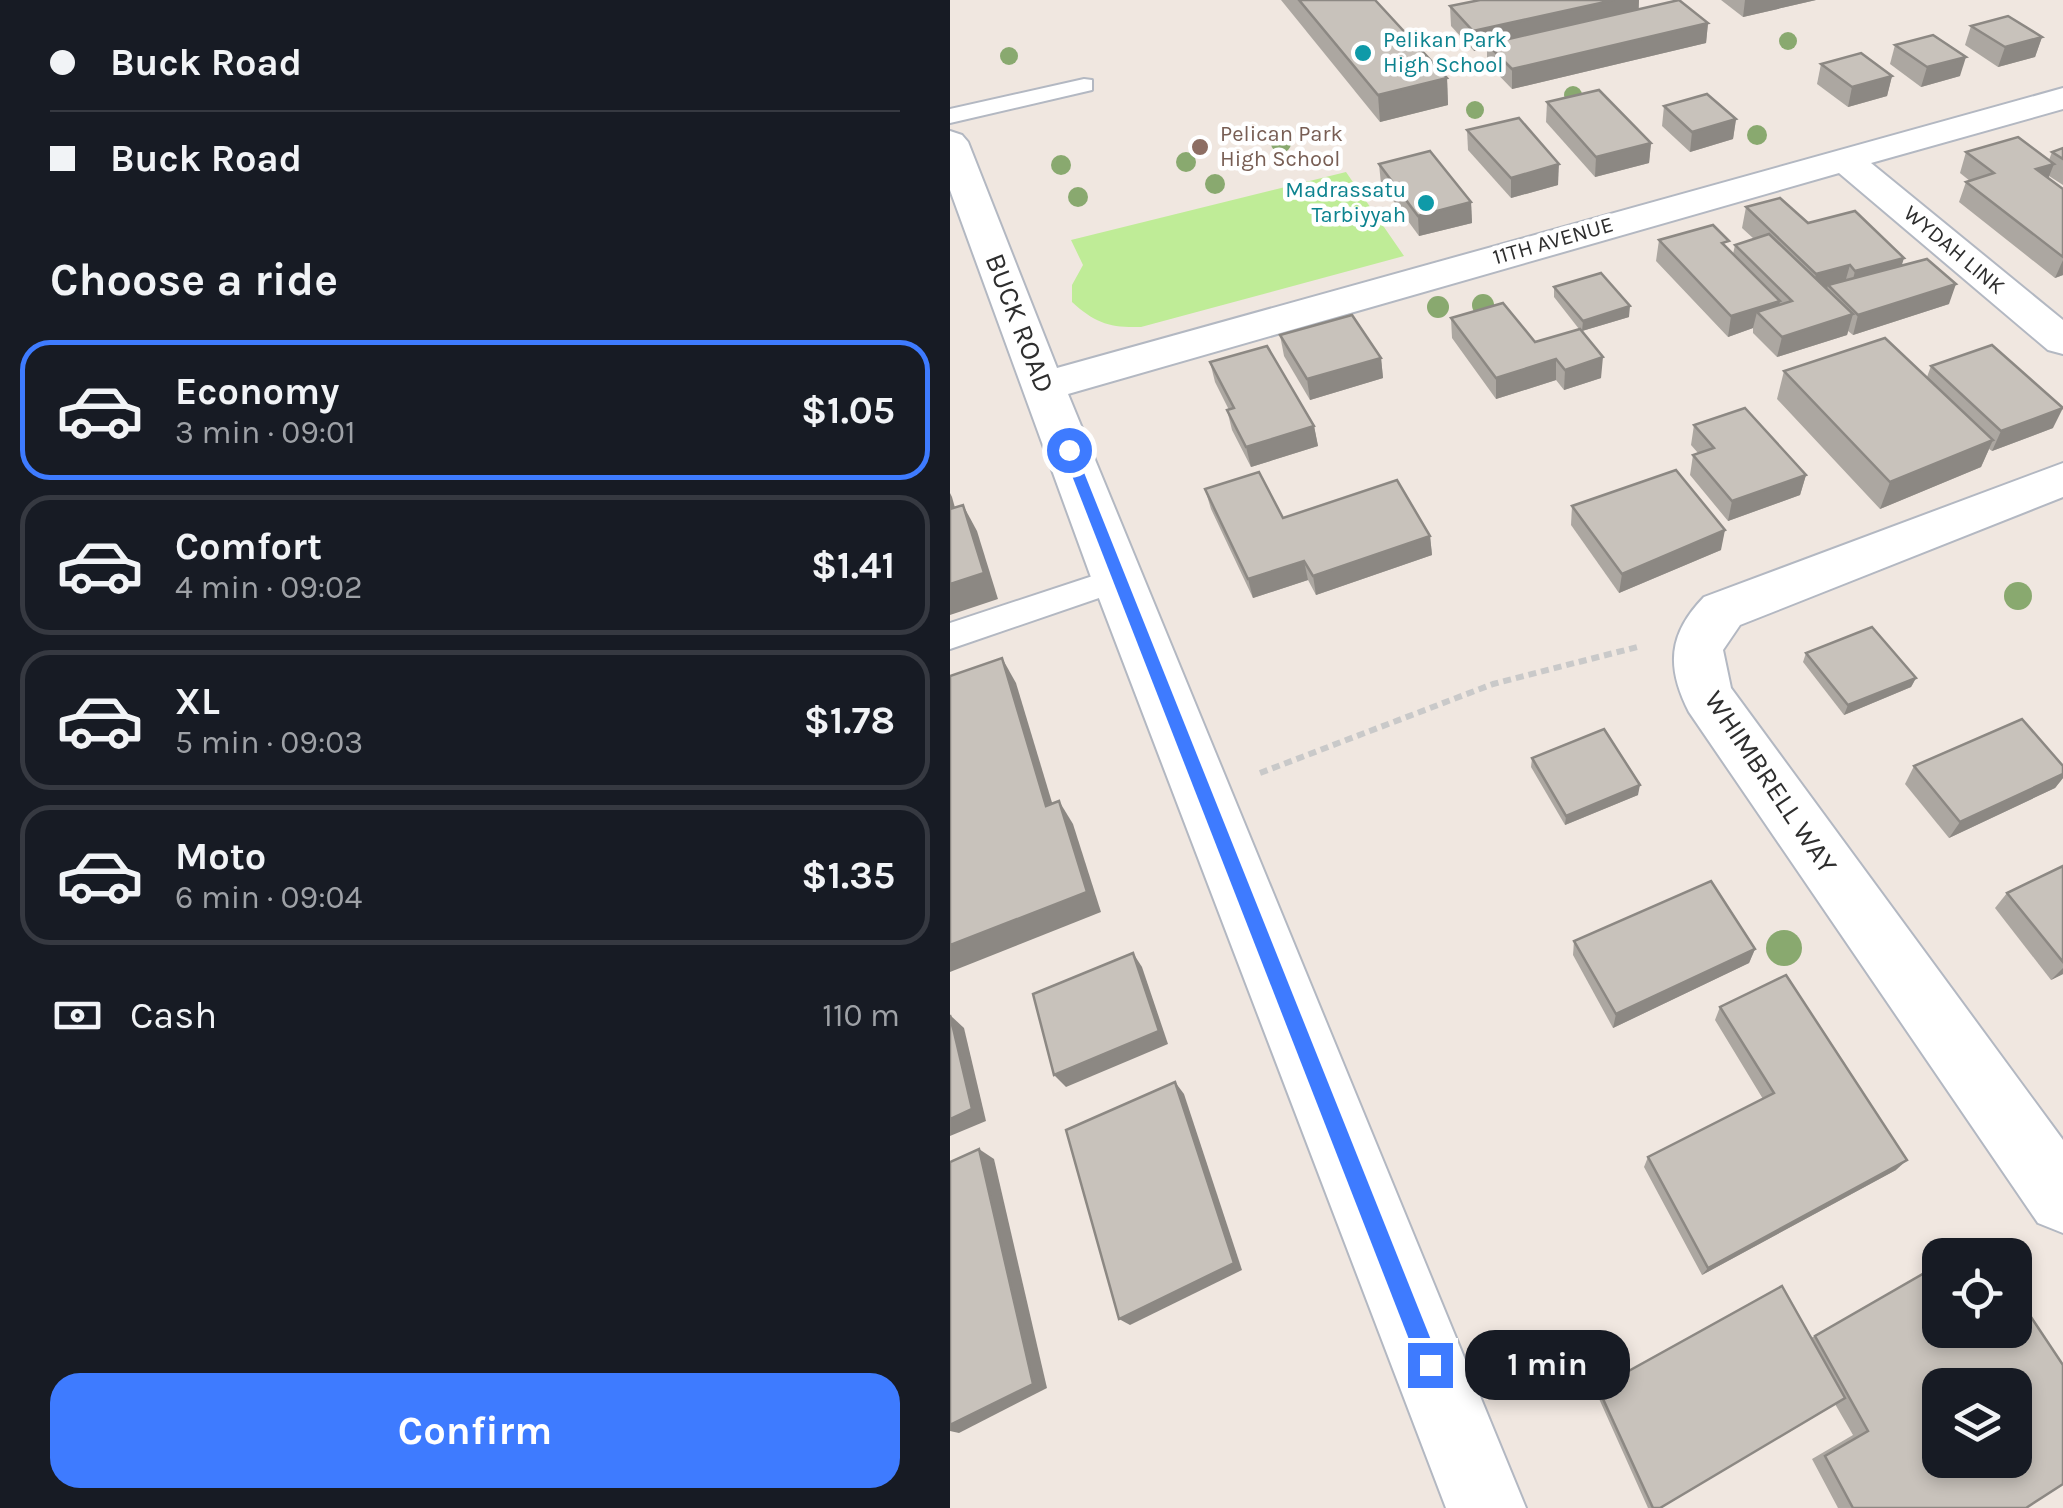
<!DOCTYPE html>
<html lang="en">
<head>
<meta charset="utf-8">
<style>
	:root { --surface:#171b24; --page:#20242c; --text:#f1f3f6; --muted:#9ea1a6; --line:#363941; --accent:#3e7bff }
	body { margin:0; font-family:Karla,sans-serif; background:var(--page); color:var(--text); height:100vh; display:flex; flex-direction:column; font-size:38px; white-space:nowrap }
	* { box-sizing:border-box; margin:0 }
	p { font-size:32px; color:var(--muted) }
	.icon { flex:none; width:55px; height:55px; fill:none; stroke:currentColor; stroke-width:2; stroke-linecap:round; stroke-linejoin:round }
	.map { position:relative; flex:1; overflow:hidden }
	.details { display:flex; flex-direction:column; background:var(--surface); width:950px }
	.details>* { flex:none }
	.banner { display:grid; align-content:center; height:220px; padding:0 50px; background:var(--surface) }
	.controls { position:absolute; left:972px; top:1238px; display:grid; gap:20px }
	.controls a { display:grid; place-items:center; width:110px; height:110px; border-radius:20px; background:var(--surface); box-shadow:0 5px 15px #0003; font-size:50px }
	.end { position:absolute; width:45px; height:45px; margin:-22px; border:12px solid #3e7bff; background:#fff; box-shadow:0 0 0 5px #fff }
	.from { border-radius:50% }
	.bubble { position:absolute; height:70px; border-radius:30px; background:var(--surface); box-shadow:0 5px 15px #0003; font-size:32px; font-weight:700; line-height:70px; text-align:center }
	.banner b { display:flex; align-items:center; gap:35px; height:95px; font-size:38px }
	.banner b+b { border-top:2px solid var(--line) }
	.banner i { width:25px; height:25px; background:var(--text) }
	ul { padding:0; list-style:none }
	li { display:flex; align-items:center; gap:30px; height:140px; margin:0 20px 15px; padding:0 30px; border:5px solid var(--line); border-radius:30px }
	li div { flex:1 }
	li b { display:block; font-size:38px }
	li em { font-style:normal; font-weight:700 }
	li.current { border-color:var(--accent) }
	li>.icon { width:90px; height:90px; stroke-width:1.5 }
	h2 { padding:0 50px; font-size:45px; line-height:120px }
	.pay { display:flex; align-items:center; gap:25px; height:110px; padding:0 50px; font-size:38px }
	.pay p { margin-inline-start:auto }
	.cta { display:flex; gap:20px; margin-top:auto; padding:20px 50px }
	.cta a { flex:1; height:115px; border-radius:30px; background:var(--accent); color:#fff; font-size:40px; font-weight:700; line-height:115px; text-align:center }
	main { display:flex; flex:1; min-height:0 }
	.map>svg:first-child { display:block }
</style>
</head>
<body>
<main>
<section class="details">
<div class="banner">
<b><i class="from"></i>Buck Road</b>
<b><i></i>Buck Road</b>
</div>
<h2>Choose a ride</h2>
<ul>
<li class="current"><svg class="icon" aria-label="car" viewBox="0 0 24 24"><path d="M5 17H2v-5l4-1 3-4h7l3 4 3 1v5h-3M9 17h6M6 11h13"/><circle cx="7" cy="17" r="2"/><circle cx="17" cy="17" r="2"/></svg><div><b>Economy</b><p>3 min · 09:01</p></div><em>$1.05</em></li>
<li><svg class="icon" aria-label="car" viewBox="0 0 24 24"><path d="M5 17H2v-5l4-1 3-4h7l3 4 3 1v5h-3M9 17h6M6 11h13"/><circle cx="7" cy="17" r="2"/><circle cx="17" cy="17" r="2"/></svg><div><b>Comfort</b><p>4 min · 09:02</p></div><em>$1.41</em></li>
<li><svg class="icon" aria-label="car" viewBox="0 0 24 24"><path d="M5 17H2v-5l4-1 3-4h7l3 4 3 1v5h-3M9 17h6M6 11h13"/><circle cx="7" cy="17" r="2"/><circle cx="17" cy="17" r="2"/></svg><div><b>XL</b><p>5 min · 09:03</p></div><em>$1.78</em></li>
<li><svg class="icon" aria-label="car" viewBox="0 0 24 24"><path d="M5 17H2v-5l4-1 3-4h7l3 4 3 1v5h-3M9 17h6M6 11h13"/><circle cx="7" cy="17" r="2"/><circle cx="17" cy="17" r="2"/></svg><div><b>Moto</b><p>6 min · 09:04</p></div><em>$1.35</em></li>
</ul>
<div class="pay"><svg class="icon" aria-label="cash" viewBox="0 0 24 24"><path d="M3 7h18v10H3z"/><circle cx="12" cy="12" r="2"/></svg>Cash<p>110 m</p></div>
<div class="cta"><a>Confirm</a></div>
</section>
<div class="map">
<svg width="1113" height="1508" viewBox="0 0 1113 1508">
	<rect width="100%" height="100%" fill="#f0e7e0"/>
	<path fill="#bfec97" d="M 396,172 L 454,256 L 191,327 C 160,328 145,323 122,302 L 122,285 L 133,265 L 121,240 Z"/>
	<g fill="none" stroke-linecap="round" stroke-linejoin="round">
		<defs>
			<g id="lane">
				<polygon points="134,79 142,80 142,90 0,123 0,109"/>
				<polygon points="167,568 178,572 183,580 178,588 0,649 0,623"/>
			</g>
			<g id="street">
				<polygon points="1113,88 1113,109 921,163 1113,320 1113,354 1098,350 889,173 118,394 576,1508 496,1508 142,580 0,190 0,131 12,135 18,142 107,368"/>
				<path d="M 1113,463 L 1113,497 L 790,625 L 773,650 L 781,688 L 1113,1140 L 1113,1233 L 1088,1223 L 739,712 C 716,667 718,634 754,597 Z"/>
			</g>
		</defs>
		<use href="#lane" stroke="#b3b8c2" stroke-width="4"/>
		<use href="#street" stroke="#b3b8c2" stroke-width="4"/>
		<polyline stroke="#c9c9c9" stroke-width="6" stroke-dasharray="8 5" stroke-linecap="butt" points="310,773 543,684 691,646"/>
		<use href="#lane" fill="#fff" fill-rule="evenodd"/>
		<use href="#street" fill="#fff" fill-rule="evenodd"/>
	</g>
	<g fill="#89a96f">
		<circle cx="838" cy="41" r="9"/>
		<circle cx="59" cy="56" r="9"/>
		<circle cx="623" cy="95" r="9"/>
		<circle cx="525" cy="110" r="9"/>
		<circle cx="807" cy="135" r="10"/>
		<circle cx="331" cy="143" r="10"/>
		<circle cx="236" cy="162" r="10"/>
		<circle cx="111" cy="165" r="10"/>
		<circle cx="265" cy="184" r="10"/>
		<circle cx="128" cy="197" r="10"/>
		<circle cx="533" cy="305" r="11"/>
		<circle cx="488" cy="307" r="11"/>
		<circle cx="1068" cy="596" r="14"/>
		<circle cx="834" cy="948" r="18"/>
	</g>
	<g fill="#aca7a1">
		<polygon points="331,0 425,0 497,78 498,105 430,122"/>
		<polygon points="530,0 689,0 689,9 758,23 756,43 562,89 537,63 537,48 524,51 501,26 500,6"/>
		<polygon points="771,0 866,0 793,17"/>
		<polygon points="1021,26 1092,37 1085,57 1048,67 1015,45"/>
		<polygon points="945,45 1010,76 971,87 940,64"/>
		<polygon points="871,64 942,76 937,96 898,107 867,84"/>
		<polygon points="597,102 701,143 699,163 645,177 596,122"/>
		<polygon points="714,106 786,119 783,139 740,152 712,126"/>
		<polygon points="517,130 608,185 561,198 518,150"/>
		<polygon points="1113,148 1113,185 1099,176 1098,178 1113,189 1113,275 1105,278 1009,202 1016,182 1020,181 1010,173 1016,152 1099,160 1102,152"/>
		<polygon points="429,164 521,202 522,223 469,236 431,184"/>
		<polygon points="796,207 858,223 952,266 999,304 903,335 898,331 897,335 827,357 803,333 803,328 778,337 706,261 709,240 778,249 783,254 785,245 804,239 792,228"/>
		<polygon points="604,287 679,317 632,331 651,378 614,390 606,380 546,399 502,338 501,318 585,342 629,329 604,297"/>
		<polygon points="330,335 431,358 433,378 360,400 334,356"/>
		<polygon points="260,362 364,426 368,446 301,467 282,430 277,410 279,410 265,382"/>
		<polygon points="981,366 1103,428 1042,451 1039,449 1031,467 930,509 827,399 834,371 977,377"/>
		<polygon points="744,425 856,475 850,495 778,521 740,475 743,455 748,453 741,445"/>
		<polygon points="255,489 333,518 480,536 482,555 366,595 358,580 303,598 261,509"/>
		<polygon points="622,506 771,550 669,593 621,525"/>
		<polygon points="856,653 966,678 961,687 894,715 853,662"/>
		<polygon points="582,758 688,795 615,825 581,767"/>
		<polygon points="964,766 1113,766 1113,778 1105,788 999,838 955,784"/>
		<polygon points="1113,866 1113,974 1101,980 1045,908 1057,893"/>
		<polygon points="624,941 805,949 799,963 663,1028 623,955"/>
		<polygon points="770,1007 946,1170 752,1275 694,1167 698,1157 813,1099 765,1020"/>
		<polygon points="990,1264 1076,1508 888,1508 862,1459 903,1435 885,1404 710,1508 698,1508 646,1392 648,1388 861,1338"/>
	</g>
	<g fill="#8c8883">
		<polygon points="664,0 689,0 688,13 537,44 537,48 524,51 523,31"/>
		<polygon points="795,0 866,0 793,17"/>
		<polygon points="758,23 756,43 562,89 562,69"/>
		<polygon points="1092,37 1085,57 1048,67 1055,47"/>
		<polygon points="1016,57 1010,76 971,87 977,67"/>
		<polygon points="942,76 937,96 898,107 902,87"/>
		<polygon points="497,78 498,105 430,122 428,95"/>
		<polygon points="786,119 783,139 740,152 742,132"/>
		<polygon points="701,143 699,163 645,177 646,157"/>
		<polygon points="609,164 608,185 561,198 561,178"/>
		<polygon points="1104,164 1096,184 1086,169"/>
		<polygon points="521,202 522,223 469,236 468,216"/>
		<polygon points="954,258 948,278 900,292 905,271"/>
		<polygon points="1113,260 1113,275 1105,278"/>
		<polygon points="900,265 894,286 878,285 877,290 861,294 866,274"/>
		<polygon points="1006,284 999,304 903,335 908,315"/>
		<polygon points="830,301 826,322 807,312 803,328 778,337 781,316"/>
		<polygon points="680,306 679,317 632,331 633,321"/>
		<polygon points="903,314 897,335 827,357 832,337"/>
		<polygon points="653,357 651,378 614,390 615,370"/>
		<polygon points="431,358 433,378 360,400 357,379"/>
		<polygon points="606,359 606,380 546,399 546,378"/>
		<polygon points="1113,408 1103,428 1042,451 1051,431"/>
		<polygon points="364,426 368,446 301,467 296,447"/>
		<polygon points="1043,440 1031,467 930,509 940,482"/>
		<polygon points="856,475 850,495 778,521 782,501"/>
		<polygon points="0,493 2,497 13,536 0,511"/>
		<polygon points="13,505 27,531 48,599 0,615 0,584"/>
		<polygon points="775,530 771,550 669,593 672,574"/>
		<polygon points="480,536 482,555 366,595 363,576"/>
		<polygon points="354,561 358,580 303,598 298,579"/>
		<polygon points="52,658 66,683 110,829 96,806"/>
		<polygon points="966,678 961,687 894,715 898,705"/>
		<polygon points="1113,774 1113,778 1105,788 999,838 1010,822"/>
		<polygon points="690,785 688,795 615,825 616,816"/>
		<polygon points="109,801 123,824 151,912 0,972 0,945"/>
		<polygon points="805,949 799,963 663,1028 666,1014"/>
		<polygon points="183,953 192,967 218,1044 116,1087 104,1075"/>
		<polygon points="1113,968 1113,974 1101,980"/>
		<polygon points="0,1015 14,1028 36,1121 0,1136"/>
		<polygon points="225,1082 234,1094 292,1270 180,1325 169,1319"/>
		<polygon points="29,1149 44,1159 97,1388 9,1433 0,1431 0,1425"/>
		<polygon points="957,1160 946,1170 752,1275 758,1268"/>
	</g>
	<g fill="#c8c2bb" stroke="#8c8883" stroke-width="2.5" fill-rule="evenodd">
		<polygon points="349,0 425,0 497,78 428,95"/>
		<polygon points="530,0 664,0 523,31 500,6"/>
		<polygon points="729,0 758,23 562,69 537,44"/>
		<polygon points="1058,16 1092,37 1055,47 1021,26"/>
		<polygon points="983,35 1016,57 977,67 945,45"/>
		<polygon points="911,53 942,76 902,87 871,64"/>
		<polygon points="649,90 701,143 646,157 597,102"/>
		<polygon points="757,94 786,119 742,132 714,106"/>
		<polygon points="569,118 609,164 561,178 517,130"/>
		<polygon points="1068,137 1104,164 1086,169 1113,189 1113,257 1016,182 1044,173 1016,152"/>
		<polygon points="1113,148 1113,159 1102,152"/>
		<polygon points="480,151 521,202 468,216 429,164"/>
		<polygon points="830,198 858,223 905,211 954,258 905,271 900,265 866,274 796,207"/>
		<polygon points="763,225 779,241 772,243 830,301 781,316 709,240"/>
		<polygon points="819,234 903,314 832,337 807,312 842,301 785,245"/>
		<polygon points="977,259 1006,284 908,315 878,285"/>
		<polygon points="651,273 680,306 633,321 604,287"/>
		<polygon points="553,303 585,342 630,329 653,357 615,370 606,359 546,378 501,318"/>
		<polygon points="402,315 431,358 357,379 330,335"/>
		<polygon points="935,338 1043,440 940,482 834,371"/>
		<polygon points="1042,345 1113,408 1051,431 981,366"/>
		<polygon points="317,346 364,426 296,447 277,410 284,408 260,362"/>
		<polygon points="795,408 856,475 782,501 743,455 764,448 744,425"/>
		<polygon points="726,470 775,530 672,574 622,506"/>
		<polygon points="309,472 333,518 447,480 480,536 363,576 354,561 298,579 255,489"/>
		<polygon points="13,505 34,573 0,584 0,509"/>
		<polygon points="922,627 966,678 898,705 856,653"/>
		<polygon points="52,658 96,806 109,801 137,892 0,945 0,676"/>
		<polygon points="1072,719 1113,766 1113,774 1010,822 964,766"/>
		<polygon points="654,729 690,785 616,816 582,758"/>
		<polygon points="1113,866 1113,962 1057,893"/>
		<polygon points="761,881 805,949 666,1014 624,941"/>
		<polygon points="183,953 209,1031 104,1075 83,994"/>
		<polygon points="836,975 957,1160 758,1268 698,1157 824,1093 770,1007"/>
		<polygon points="0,1015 22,1109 0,1119"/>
		<polygon points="225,1082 284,1263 169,1319 116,1130"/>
		<polygon points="29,1149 83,1384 0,1425 0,1162"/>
		<polygon points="1030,1241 1039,1255 1006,1255"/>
		<path d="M 990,1264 L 990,1330 L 1065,1330 L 1065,1293 L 1113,1365 L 1113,1484 L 1076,1508 L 903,1508 L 875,1456 L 918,1431 L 865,1336 ZM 990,1385 L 1065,1385 L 1065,1460 L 990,1460 Z"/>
		<polygon points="832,1286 895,1398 710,1508 703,1508 648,1388"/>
	</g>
	<polygon fill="#3e7bff" points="119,446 125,450 491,1365 480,1376 469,1365 112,450"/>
	<g fill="#0f9aa8" stroke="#fff" stroke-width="4">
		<circle cx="413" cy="53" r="10"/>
		<circle cx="476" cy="203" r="10"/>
	</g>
	<circle fill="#8d6e63" stroke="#fff" stroke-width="4" cx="250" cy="147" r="10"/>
	<g text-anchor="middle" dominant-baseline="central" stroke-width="9" stroke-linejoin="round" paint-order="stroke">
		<g font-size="22" fill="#0d838f" stroke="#fff" text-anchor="start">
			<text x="433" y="40">Pelikan Park<tspan x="433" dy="25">High School</tspan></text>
			<text x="456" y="190" text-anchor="end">Madrassatu<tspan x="456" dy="25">Tarbiyyah</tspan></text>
		</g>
		<g font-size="22" fill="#785e54" stroke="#fff" text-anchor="start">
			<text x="270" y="134">Pelican Park<tspan x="270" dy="25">High School</tspan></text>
		</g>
		<g font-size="22" fill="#2e2e2e" stroke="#fff">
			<text transform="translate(603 241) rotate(-16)">11TH AVENUE</text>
			<text transform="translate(1004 250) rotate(40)">WYDAH LINK</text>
		</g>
		<g font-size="28" fill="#2e2e2e" stroke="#fff">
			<text transform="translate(70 323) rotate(69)">BUCK ROAD</text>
			<text transform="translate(821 782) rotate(56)">WHIMBRELL WAY</text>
		</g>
	</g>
</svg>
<div class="controls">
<a><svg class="icon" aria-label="locate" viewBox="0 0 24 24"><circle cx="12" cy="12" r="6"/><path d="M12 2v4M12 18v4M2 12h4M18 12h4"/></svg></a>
<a><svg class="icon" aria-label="layers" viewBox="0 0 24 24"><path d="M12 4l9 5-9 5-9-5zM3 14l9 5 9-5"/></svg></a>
</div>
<i class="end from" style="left:119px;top:450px"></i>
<i class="end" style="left:480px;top:1365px"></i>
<div class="bubble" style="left:515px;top:1330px;width:165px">1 min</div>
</div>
</main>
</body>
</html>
